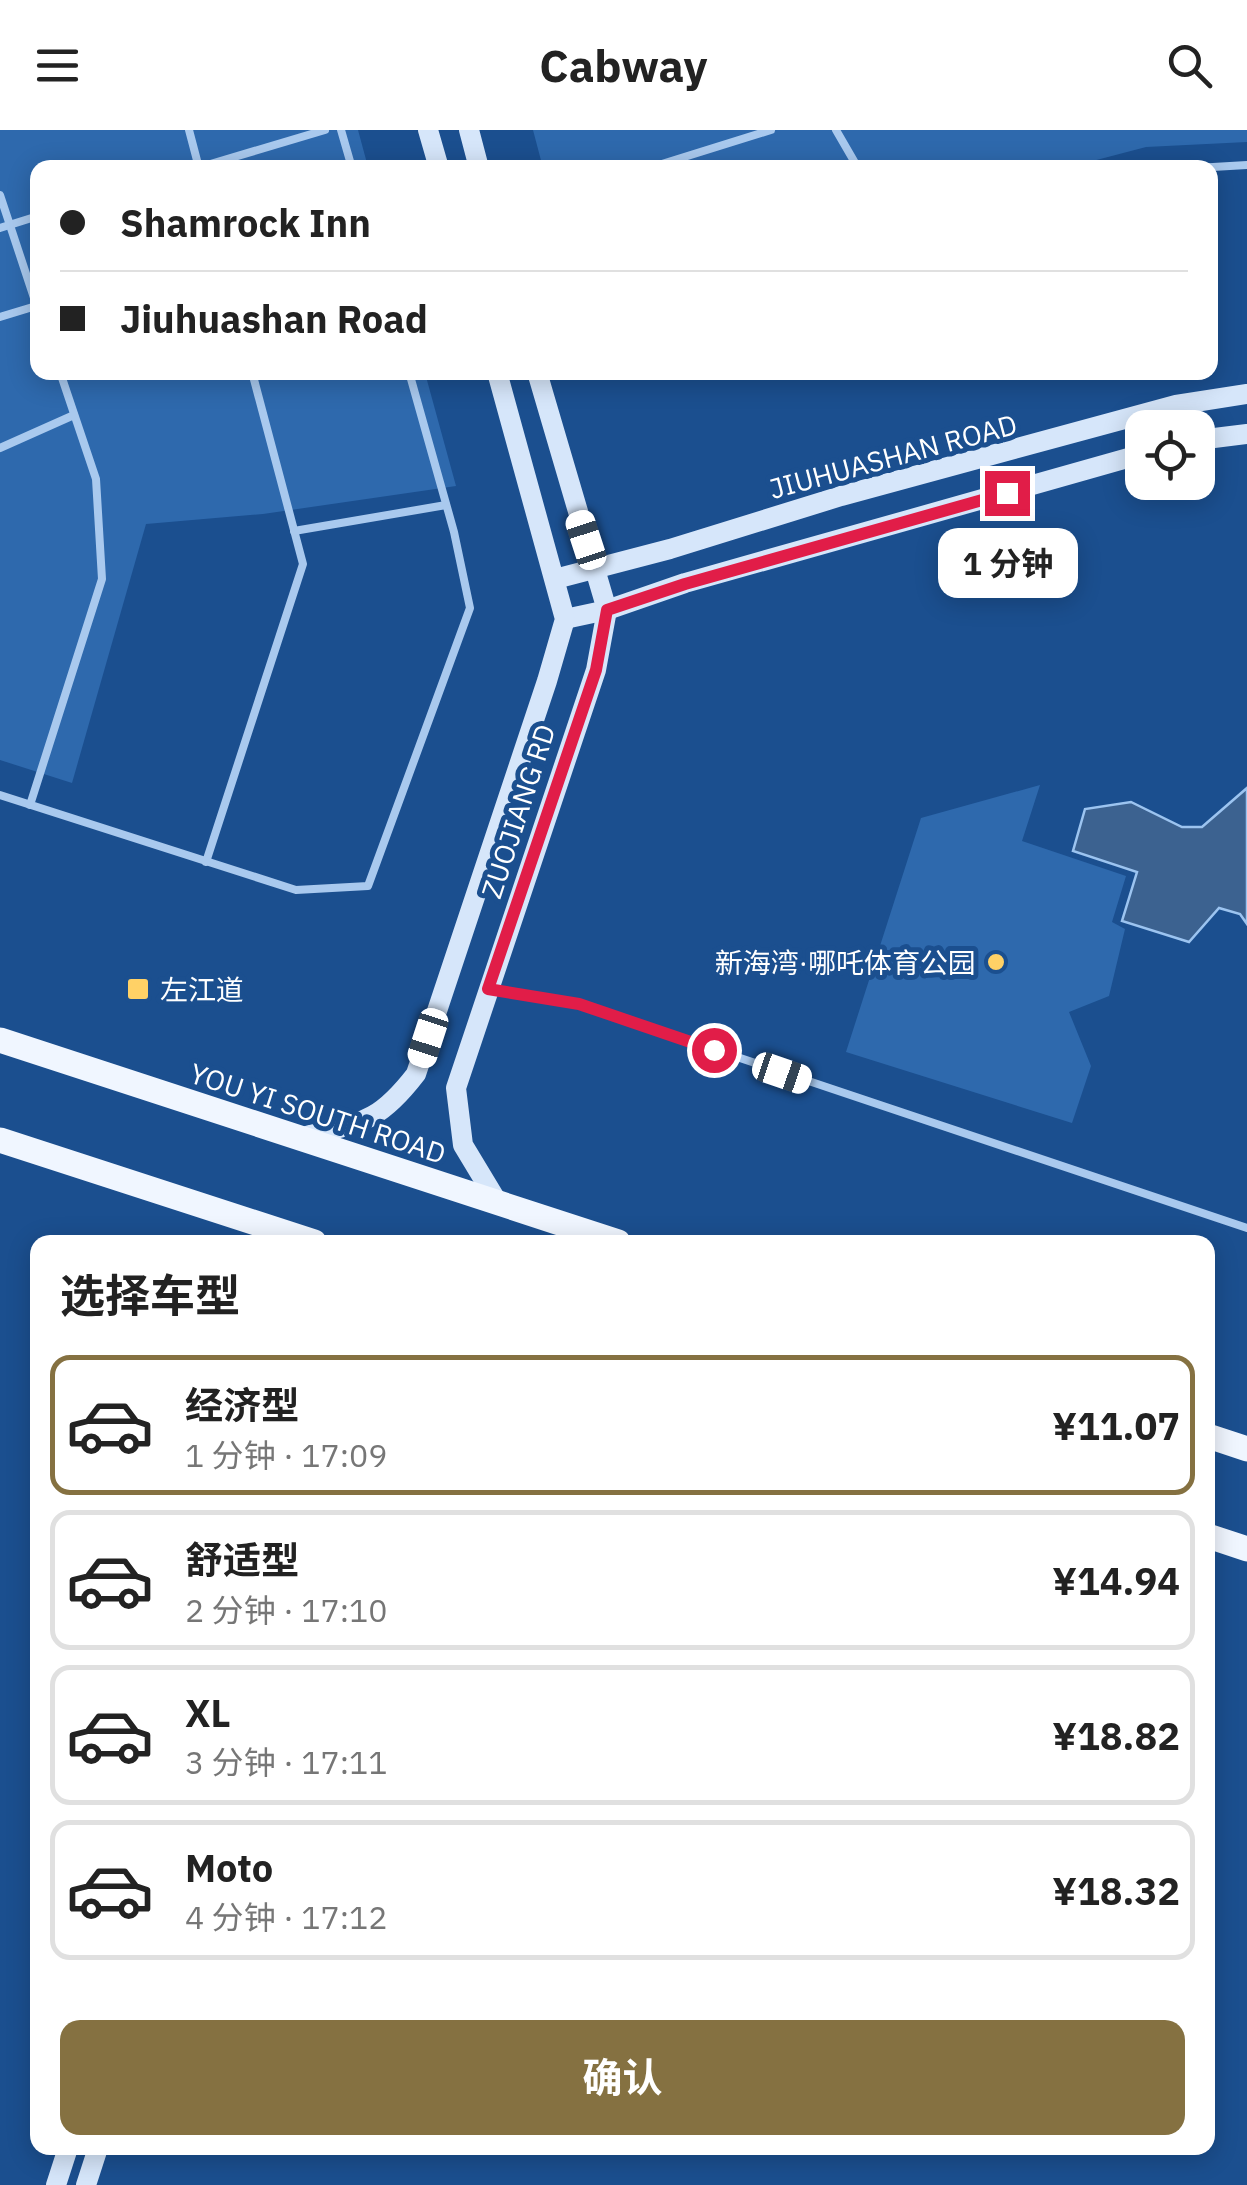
<!DOCTYPE html>
<html lang="zh">
<head>
<meta charset="utf-8">
<style>
	:root { --surface:#fff; --page:#f6f6f6; --text:#222; --muted:#767676; --line:#e0e0e0; --accent:#857141 }
	body { margin:0; font-family:"IBM Plex Sans","Noto Sans SC",sans-serif; background:var(--page); color:var(--text); height:100vh; display:flex; flex-direction:column; font-size:38px; white-space:nowrap }
	* { box-sizing:border-box; margin:0 }
	p { font-size:32px; color:var(--muted) }
	.icon { flex:none; width:55px; height:55px; fill:none; stroke:currentColor; stroke-width:2; stroke-linecap:round; stroke-linejoin:round }
	.map { position:relative; flex:1; overflow:hidden }
	.drawer { position:absolute; left:30px; top:1105px; width:1185px; height:920px; display:flex; flex-direction:column; background:var(--surface); border-radius:20px; box-shadow:0 5px 25px #0003 }
	.drawer>* { flex:none }
	.hud { position:absolute; left:30px; top:30px; width:1188px; height:220px; border-radius:20px; box-shadow:0 5px 25px #0003; display:grid; align-content:center; height:220px; padding:0 30px; background:var(--surface) }
	.fabs { position:absolute; left:1125px; top:280px; display:grid; gap:20px }
	.fabs a { display:grid; place-items:center; width:90px; height:90px; border-radius:20px; background:var(--surface); box-shadow:0 5px 25px #0003; font-size:50px }
	.end { position:absolute; width:45px; height:45px; margin:-22px; border:12px solid #e11d48; background:#fff; box-shadow:0 0 0 5px #fff }
	.from { border-radius:50% }
	.bubble { position:absolute; height:70px; border-radius:20px; background:var(--surface); box-shadow:0 5px 25px #0003; font-size:32px; font-weight:700; line-height:70px; text-align:center }
	.car { position:absolute; width:30px; height:60px; margin:-30px -15px; border-radius:12px; box-shadow:0 0 8px 2px #0007; background:linear-gradient(#fff 24%,#345 0 40%,#fff 0 76%,#345 0 86%,#fff 0) }
	.hud b { display:flex; align-items:center; gap:35px; height:95px; font-size:38px }
	.hud b+b { border-top:2px solid var(--line) }
	.hud i { width:25px; height:25px; background:var(--text) }
	ul { padding:0; list-style:none }
	li { display:flex; align-items:center; gap:30px; height:140px; margin:0 20px 15px; padding:0 10px; border:5px solid var(--line); border-radius:20px }
	li div { flex:1 }
	li b { display:block; font-size:38px }
	li em { font-style:normal; font-weight:700 }
	li.on { border-color:var(--accent) }
	li>.icon { width:90px; height:90px; stroke-width:1.5 }
	h2 { padding:0 30px; font-size:45px; line-height:120px }
	.primary-button { display:flex; gap:20px; margin-top:auto; padding:20px 30px }
	.primary-button a { flex:1; height:115px; border-radius:20px; background:var(--accent); color:#fff; font-size:40px; font-weight:700; line-height:115px; text-align:center }
	header { display:flex; justify-content:space-between; align-items:center; height:130px; padding:0 30px; background:var(--surface); font-size:45px; font-weight:700 }
	.map>svg:first-child { display:block }
</style>
</head>
<body>
<header><svg class="icon" aria-label="menu" viewBox="0 0 24 24"><path d="M4 6h16M4 12h16M4 18h16"/></svg>Cabway<svg class="icon" aria-label="search" viewBox="0 0 24 24"><circle cx="10" cy="10" r="6"/><path d="M15 15l6 6"/></svg></header>
<div class="map">
<svg width="1247" height="2055" viewBox="0 0 1247 2055">
	<rect width="100%" height="100%" fill="#1b4f8f"/>
	<g fill="#2e69ad">
		<polygon points="0,0 358,0 368,37 38,38 38,242 425,243 456,356 263,384 146,394 72,653 0,630"/>
		<polygon points="533,0 1247,0 1247,12 1146,17 1066,38 543,38"/>
		<polygon points="1040,655 1022,711 1126,746 1112,792 1125,799 1109,866 1069,882 1091,936 1072,993 846,922 921,688"/>
	</g>
	<polygon fill="#3c6290" stroke="#9cc4f0" stroke-width="2.5" points="1247,658 1247,794 1240,784 1219,778 1189,812 1122,791 1137,742 1073,721 1085,679 1131,672 1182,697 1202,697"/>
	<g fill="none" stroke-linecap="round" stroke-linejoin="round">
		<g stroke="#a9c9ee" stroke-width="8">
			<polyline points="189,0 199,38"/>
			<polyline points="341,0 352,38"/>
			<polyline points="836,0 858,38"/>
			<polyline points="197,38 325,0"/>
			<polyline points="649,38 771,0"/>
			<polyline points="1196,38 1247,35"/>
			<polyline points="0,65 38,180"/>
			<polyline points="0,98 38,86"/>
			<polyline points="0,187 36,176"/>
			<polyline points="0,318 74,285"/>
			<polyline points="294,401 446,375"/>
			<polyline points="0,665 296,760 368,756 470,478 454,402 409,242"/>
			<polyline points="30,675 102,449 96,349 60,242"/>
			<polyline points="206,732 303,434 252,242"/>
			<polyline points="493,860 579,874 1247,1098"/>
		</g>
		<g stroke="#d6e6fa" stroke-width="20">
			<polyline points="428,0 439,38"/>
			<polyline points="469,0 479,38"/>
			<polyline points="1198,310 1247,304"/>
			<polyline points="555,449 670,419 841,366 1176,275 1247,264"/>
			<polyline points="565,489 607,480 685,453 1142,324"/>
			<path d="M 299,1008 C 359,992 376,996 416,944 L 547,551 L 565,489 L 497,242"/>
			<polyline points="498,1073 463,1015 456,958 596,540 607,480 537,242"/>
			<polyline points="56,2055 68,2018"/>
			<polyline points="86,2055 98,2018"/>
		</g>
		<g stroke="#f0f6ff" stroke-width="25">
			<polyline points="0,910 618,1112"/>
			<polyline points="0,1010 314,1112"/>
			<polyline points="1208,1306 1247,1319"/>
			<polyline points="1208,1406 1247,1419"/>
		</g>
	</g>
	<g fill="none" stroke-linecap="round" stroke-linejoin="round">
		<polyline stroke="#e11d48" stroke-width="12" points="714,920 579,874 488,859 596,540 607,480 685,454 1007,363"/>
	</g>
	<g fill="#ffd166" stroke="#1b4f8f" stroke-width="4">
		<circle cx="996" cy="832" r="10"/>
		<rect x="126" y="847" width="24" height="24" rx="5"/>
	</g>
	<g text-anchor="middle" dominant-baseline="central" stroke-width="10" stroke-linejoin="round" paint-order="stroke">
		<g font-size="28" fill="#fff" stroke="#1b4f8f">
			<text transform="translate(893 326) rotate(-15)">JIUHUASHAN ROAD</text>
			<text transform="translate(518 681) rotate(-72)">ZUOJIANG RD</text>
			<text transform="translate(318 983) rotate(18)">YOU YI SOUTH ROAD</text>
		</g>
		<g font-size="28" fill="#fff" stroke="#1b4f8f" text-anchor="end">
			<text x="976" y="832">新海湾·哪吒体育公园</text>
			<text x="160" y="859" text-anchor="start">左江道</text>
		</g>
	</g>
</svg>
<div class="fabs">
<a><svg class="icon" aria-label="locate" viewBox="0 0 24 24"><circle cx="12" cy="12" r="6"/><path d="M12 2v4M12 18v4M2 12h4M18 12h4"/></svg></a>
</div>
<i class="end from" style="left:714px;top:920px"></i>
<i class="end" style="left:1007px;top:363px"></i>
<div class="bubble" style="left:938px;top:398px;width:140px">1 分钟</div>
<i class="car" style="left:586px;top:410px;rotate:342deg"></i>
<i class="car" style="left:428px;top:908px;rotate:198deg"></i>
<i class="car" style="left:782px;top:943px;rotate:109deg"></i>
<div class="hud">
<b><i class="from"></i>Shamrock Inn</b>
<b><i></i>Jiuhuashan Road</b>
</div>
<section class="drawer">
<h2>选择车型</h2>
<ul>
<li class="on"><svg class="icon" aria-label="car" viewBox="0 0 24 24"><path d="M5 17H2v-5l4-1 3-4h7l3 4 3 1v5h-3M9 17h6M6 11h13"/><circle cx="7" cy="17" r="2"/><circle cx="17" cy="17" r="2"/></svg><div><b>经济型</b><p>1 分钟 · 17:09</p></div><em>¥11.07</em></li>
<li><svg class="icon" aria-label="car" viewBox="0 0 24 24"><path d="M5 17H2v-5l4-1 3-4h7l3 4 3 1v5h-3M9 17h6M6 11h13"/><circle cx="7" cy="17" r="2"/><circle cx="17" cy="17" r="2"/></svg><div><b>舒适型</b><p>2 分钟 · 17:10</p></div><em>¥14.94</em></li>
<li><svg class="icon" aria-label="car" viewBox="0 0 24 24"><path d="M5 17H2v-5l4-1 3-4h7l3 4 3 1v5h-3M9 17h6M6 11h13"/><circle cx="7" cy="17" r="2"/><circle cx="17" cy="17" r="2"/></svg><div><b>XL</b><p>3 分钟 · 17:11</p></div><em>¥18.82</em></li>
<li><svg class="icon" aria-label="car" viewBox="0 0 24 24"><path d="M5 17H2v-5l4-1 3-4h7l3 4 3 1v5h-3M9 17h6M6 11h13"/><circle cx="7" cy="17" r="2"/><circle cx="17" cy="17" r="2"/></svg><div><b>Moto</b><p>4 分钟 · 17:12</p></div><em>¥18.32</em></li>
</ul>
<div class="primary-button"><a>确认</a></div>
</section>
</div>
</body>
</html>
